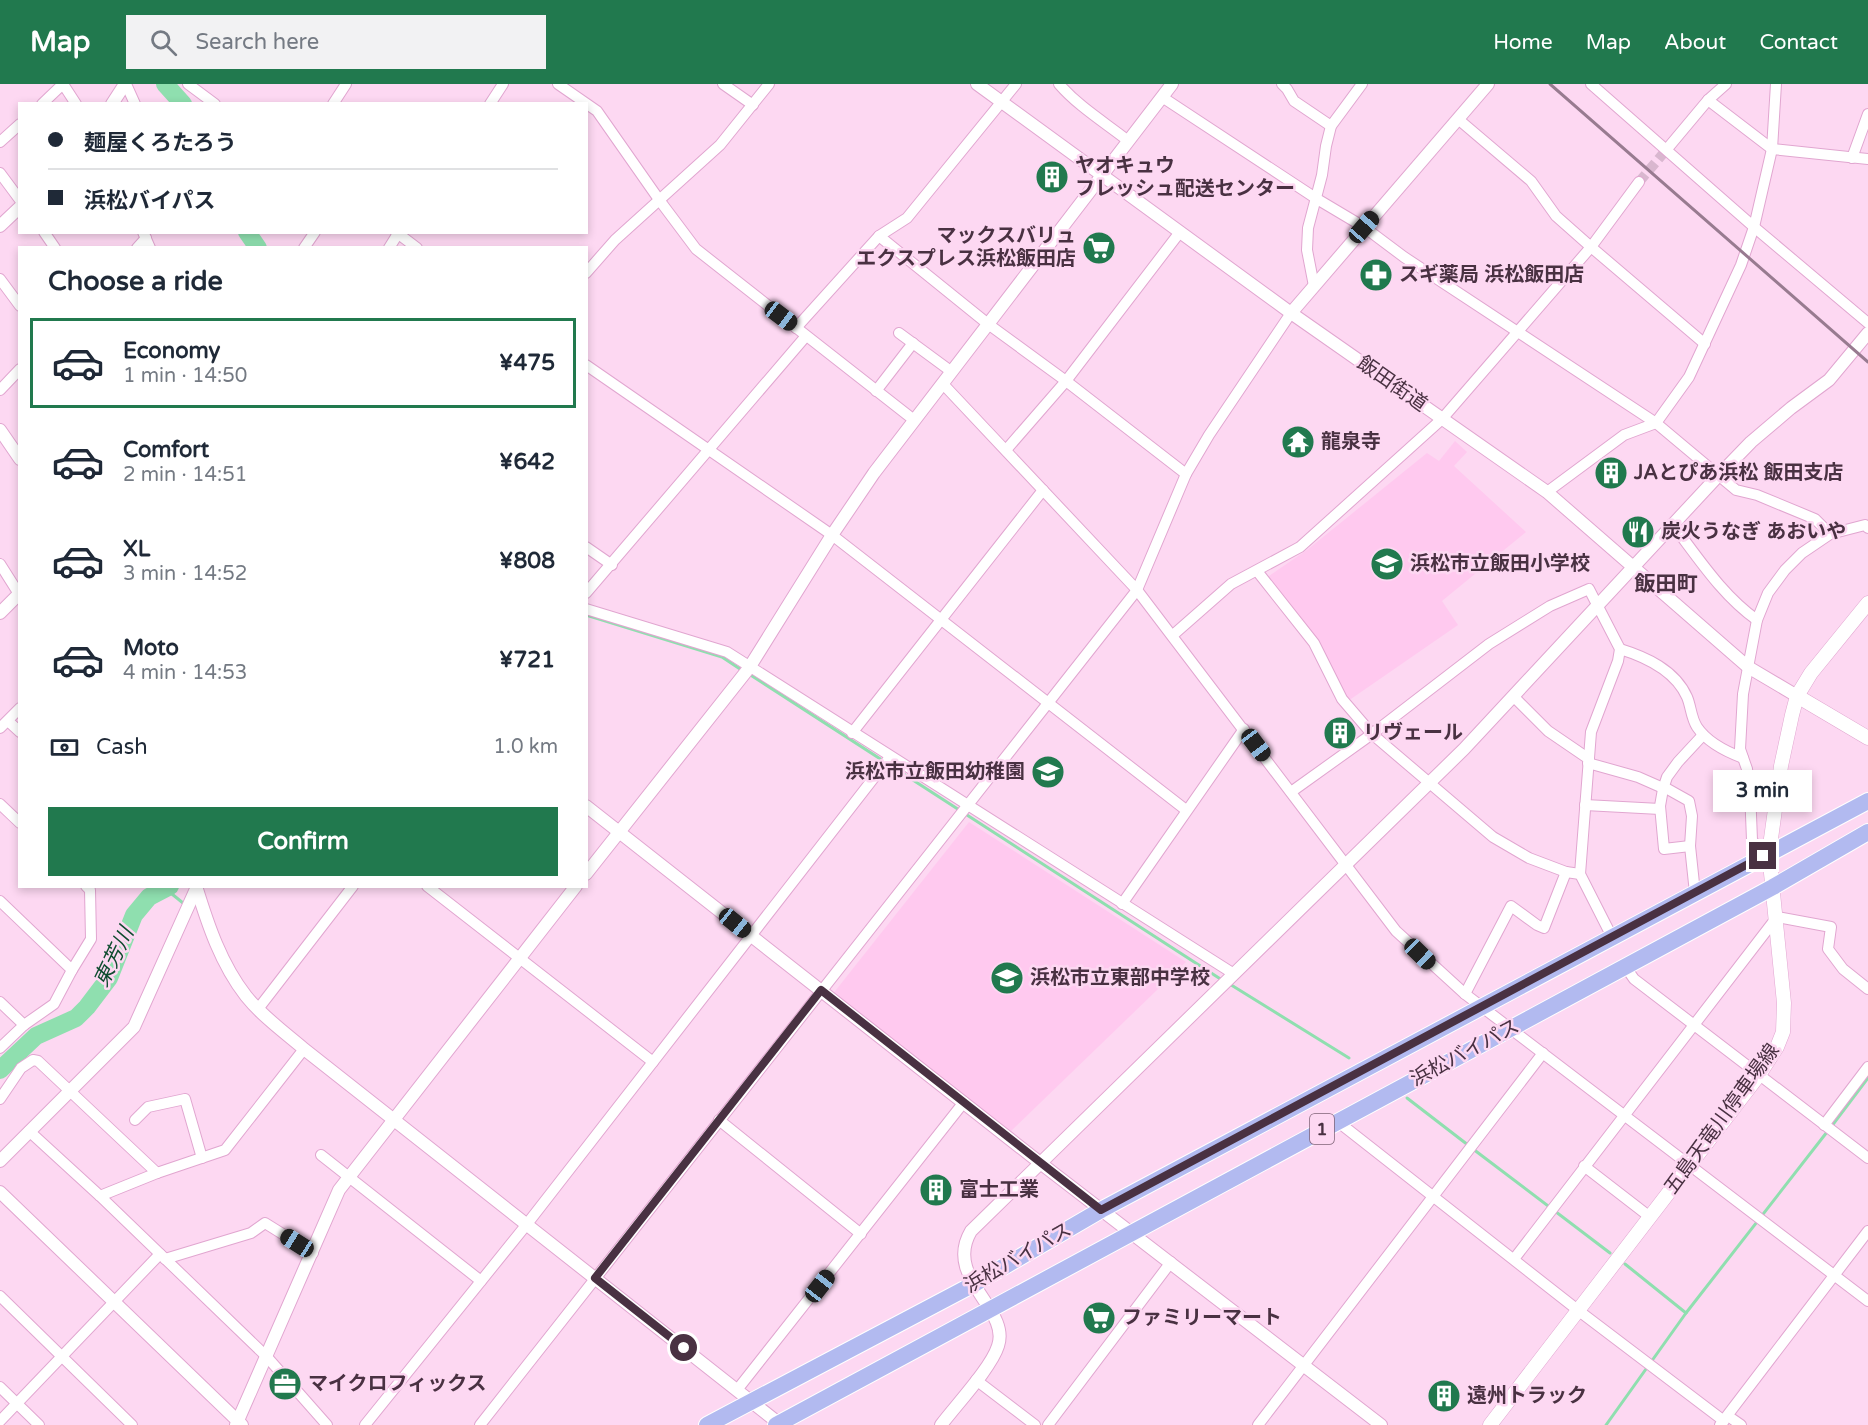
<!DOCTYPE html>
<html lang="en">
<head>
<meta charset="utf-8">
<style>
	:root { --surface:#fff; --page:#f2f2f3; --text:#1f2937; --muted:#747a83; --line:#e0e1e3; --accent:#21794e }
	body { margin:0; font-family:"Varela Round","Noto Sans JP",sans-serif; background:var(--page); color:var(--text); height:100vh; display:flex; flex-direction:column; font-size:22px; white-space:nowrap }
	* { box-sizing:border-box; margin:0 }
	p { font-size:20px; color:var(--muted) }
	.icon { flex:none; width:33px; height:33px; fill:none; stroke:currentColor; stroke-width:2; stroke-linecap:round; stroke-linejoin:round }
	.map { position:relative; flex:1; overflow:hidden }
	.details { position:absolute; left:18px; top:162px; width:570px; height:642px; display:flex; flex-direction:column; background:var(--surface); border-radius:0px; box-shadow:0 3px 9px #0003 }
	.details>* { flex:none }
	.top-card { position:absolute; left:18px; top:18px; width:570px; height:132px; border-radius:0px; box-shadow:0 3px 9px #0003; display:grid; align-content:center; height:132px; padding:0 30px; background:var(--surface) }
	.end { position:absolute; width:27px; height:27px; margin:-14px; border:8px solid #493142; background:#fff; box-shadow:0 0 0 3px #fff }
	.from { border-radius:50% }
	.bubble { position:absolute; height:42px; border-radius:0px; background:var(--surface); box-shadow:0 3px 9px #0003; font-size:20px; font-weight:800; line-height:42px; text-align:center }
	.car { position:absolute; width:18px; height:36px; margin:-18px -9px; border-radius:8px; box-shadow:0 0 4px 2px #0007; background:linear-gradient(#222 24%,#8ab4d8 0 40%,#222 0 76%,#8ab4d8 0 86%,#222 0) }
	.top-card b { display:flex; align-items:center; gap:21px; height:57px; font-size:22px }
	.top-card b+b { border-top:2px solid var(--line) }
	.top-card i { width:15px; height:15px; background:var(--text) }
	ul { padding:0; list-style:none }
	li { display:flex; align-items:center; gap:18px; height:90px; margin:0 12px 9px; padding:0 18px; border:3px solid transparent; border-radius:0px }
	li div { flex:1 }
	li b { display:block; font-size:22px }
	li em { font-style:normal; font-weight:800 }
	li.current { border-color:var(--accent) }
	li>.icon { width:54px; height:54px; stroke-width:1.5 }
	h2 { padding:0 30px; font-size:27px; line-height:72px }
	.pay { display:flex; align-items:center; gap:15px; height:66px; padding:0 30px; font-size:22px }
	.pay p { margin-inline-start:auto }
	.button { display:flex; gap:12px; margin-top:auto; padding:12px 30px }
	.button a { flex:1; height:69px; border-radius:0px; background:var(--accent); color:#fff; font-size:24px; font-weight:800; line-height:69px; text-align:center }
	header { display:flex; align-items:center; gap:36px; box-sizing:border-box; height:84px; padding:0 30px; background:var(--accent); color:#fff }
	header strong { font-size:28px }
	nav { display:flex; gap:33px; margin-inline-start:auto; font-size:21px }
	.search { width:420px; height:54px; background:var(--page); display:flex; align-items:center; gap:15px; box-sizing:border-box; padding:0 21px; border-radius:0px; color:var(--muted); font-size:22px }
	.map>svg:first-child { display:block }
</style>
</head>
<body>
<header>
<strong>Map</strong>
<div class="search"><svg class="icon" aria-label="search" viewBox="0 0 24 24"><circle cx="10" cy="10" r="6"/><path d="M15 15l6 6"/></svg>Search here</div>
<nav><a>Home</a><a>Map</a><a>About</a><a>Contact</a></nav>
</header>
<div class="map">
<svg width="1868" height="1341" viewBox="0 0 1868 1341">
	<rect width="100%" height="100%" fill="#fdd8f2"/>
	<g fill="#ffc9ef">
		<polygon points="1455,357 1467,368 1454,382 1526,448 1442,517 1458,541 1348,617 1266,494 1307,466 1427,369 1439,377"/>
		<polygon points="969,738 1186,878 1011,1047 832,911"/>
	</g>
	<g fill="none" stroke-linecap="round" stroke-linejoin="round">
		<g stroke="#8fdfaf" stroke-width="3">
			<polyline points="586,531 722,573 743,587"/>
			<polyline points="749,590 1222,896"/>
			<polyline points="167,806 183,819"/>
			<polyline points="1228,899 1349,974"/>
			<polyline points="1407,1014 1468,1061"/>
			<polyline points="1831,1043 1868,994"/>
			<polyline points="1473,1065 1610,1169"/>
			<polyline points="1625,1180 1686,1229"/>
			<polyline points="1606,1341 1686,1229 1827,1048"/>
		</g>
		<g stroke="#8fdfaf" stroke-width="18">
			<polyline points="165,0 183,20"/>
			<polyline points="247,148 258,164"/>
			<polyline points="0,986 36,952 76,934 87,923 109,894 134,831 149,813 170,802"/>
		</g>
		<polyline stroke="#d9b7cf" stroke-width="10" stroke-dasharray="10 5" stroke-linecap="butt" points="1639,98 1667,65"/>
		<defs>
			<g id="minor">
				<polyline points="63,0 76,20"/>
				<polyline points="126,0 135,20"/>
				<polyline points="188,0 215,20"/>
				<polyline points="558,0 597,27 660,117 696,165 914,336"/>
				<polyline points="723,0 753,21"/>
				<path d="M 1059,0 C 1078,22 1104,38 1127,56"/>
				<polyline points="1282,0 1287,5 1294,17 1331,42"/>
				<polyline points="1591,0 1754,143 1868,239"/>
				<polyline points="1162,13 1317,115 1364,143 1404,173 1656,339 1736,406 1757,411 1815,435 1830,450"/>
				<polyline points="1708,16 1772,65 1868,75"/>
				<polyline points="42,20 63,0"/>
				<polyline points="333,20 346,0"/>
				<polyline points="490,20 503,0"/>
				<polyline points="1458,35 1531,97 1556,132 1591,163 1705,260"/>
				<polyline points="0,58 20,40"/>
				<polyline points="1667,65 1708,16 1726,0"/>
				<polyline points="1852,74 1868,30"/>
				<polyline points="0,89 20,116"/>
				<polyline points="44,148 55,164"/>
				<polyline points="143,148 150,164"/>
				<polyline points="396,148 417,164"/>
				<polyline points="879,152 988,240 1066,297 1186,390"/>
				<polyline points="137,164 146,154"/>
				<polyline points="304,164 315,148"/>
				<polyline points="389,164 399,148"/>
				<polyline points="586,189 615,156 720,61 769,0"/>
				<polyline points="0,195 20,222"/>
				<polyline points="1314,202 1307,166 1308,144 1322,91 1326,62 1331,42 1362,0"/>
				<polyline points="796,244 879,152 907,134 1016,0"/>
				<polyline points="899,249 952,288"/>
				<polyline points="586,281 832,451 1186,726"/>
				<polyline points="943,300 1137,506 1396,847 1465,910 1868,1217"/>
				<polyline points="0,306 20,285"/>
				<polyline points="876,307 913,259"/>
				<polyline points="1006,366 1066,297 1180,148"/>
				<polyline points="1547,408 1624,351 1656,339 1689,293 1741,181 1754,143 1772,65 1776,0"/>
				<path d="M 1673,441 C 1699,475 1722,511 1757,536"/>
				<polyline points="586,463 612,481"/>
				<polyline points="0,480 19,510"/>
				<polyline points="1257,487 1314,559 1342,615 1372,650 1493,753 1529,774 1566,788 1580,790"/>
				<polyline points="586,509 806,252"/>
				<polyline points="586,525 727,568 1234,890"/>
				<polyline points="1173,551 1231,500 1300,463 1442,335 1591,163 1639,98"/>
				<path d="M 1620,565 C 1646,573 1675,586 1687,613 C 1691,622 1691,634 1697,643 C 1707,658 1727,668 1743,674"/>
				<polyline points="1513,612 1548,647 1589,675"/>
				<polyline points="8,637 20,648"/>
				<polyline points="0,644 20,624"/>
				<polyline points="852,649 1043,406"/>
				<polyline points="1588,679 1638,693 1663,704"/>
				<polyline points="1664,703 1689,717 1692,732 1690,762 1695,809"/>
				<polyline points="1291,708 1372,650 1489,560 1550,522 1589,505 1620,565 1618,577 1591,648 1580,790 1612,853"/>
				<polyline points="0,720 20,739"/>
				<polyline points="1585,721 1660,725"/>
				<polyline points="1690,762 1664,765 1660,722 1663,705 1667,693 1678,678 1703,651"/>
				<polyline points="1763,772 1752,756 1750,706 1747,685 1740,665 1743,610 1757,536 1768,509 1785,486 1802,469 1830,450 1865,441 1868,444"/>
				<polyline points="427,802 653,978"/>
				<polyline points="0,817 72,886"/>
				<polyline points="1122,820 1244,645"/>
				<polyline points="1625,882 1634,895 1868,1074"/>
				<polyline points="1465,910 1511,822 1537,841 1544,844 1566,788"/>
				<polyline points="0,918 24,941"/>
				<polyline points="258,925 353,802"/>
				<polyline points="0,964 24,941 54,920 72,886 91,855 90,806 86,802"/>
				<polyline points="0,1015 21,984 33,976 38,977 157,1089"/>
				<polyline points="135,1036 148,1023 185,1015 202,1074"/>
				<polyline points="719,1036 861,1150"/>
				<polyline points="1337,1037 1579,1227 1724,1337"/>
				<polyline points="1824,1041 1868,983"/>
				<polyline points="29,1047 100,1112 267,1273 327,1341"/>
				<polyline points="321,1071 481,1197"/>
				<polyline points="1584,1082 1650,1133"/>
				<polyline points="100,1112 157,1089 225,1066 304,965"/>
				<polyline points="165,1175 251,1149 265,1139 313,1169"/>
				<polyline points="1514,1175 1777,833 1831,843 1828,865 1843,885 1868,905"/>
				<polyline points="0,1212 132,1341"/>
				<polyline points="976,1296 1035,1341"/>
				<polyline points="0,1303 39,1341"/>
				<polyline points="737,1306 964,1018"/>
				<polyline points="1728,1332 1741,1341"/>
				<polyline points="0,1337 160,1170"/>
				<polyline points="365,1341 527,1140 890,673"/>
				<polyline points="480,1341 1137,506 1186,390 1209,351 1291,229"/>
				<polyline points="1048,1341 1171,1178"/>
				<polyline points="1258,1341 1543,969"/>
				<polyline points="1720,1341 1868,1147"/>
			</g>
			<g id="tertiary">
				<polyline points="977,0 1291,229 1547,408 1748,583 1797,612"/>
				<polyline points="112,20 125,0"/>
				<polyline points="0,142 20,123"/>
				<polyline points="1291,229 1488,0"/>
				<polyline points="0,346 20,375"/>
				<polyline points="0,529 20,509"/>
				<polyline points="586,722 1039,1078 1381,1341"/>
				<polyline points="586,790 749,584 832,451 874,389 1172,0"/>
				<path d="M 196,802 C 208,841 221,880 246,912 C 262,932 284,948 304,965 L 781,1341"/>
				<polyline points="0,1077 134,943 196,805"/>
				<polyline points="0,1108 242,1341"/>
				<polyline points="236,1341 339,1106 576,802"/>
				<path d="M 941,1341 C 956,1321 991,1284 998,1262 C 1011,1225 943,1194 971,1147 L 1464,665 L 1718,392 L 1751,358 L 1791,324 L 1829,296 L 1868,249"/>
			</g>
			<g id="secondary">
				<polyline points="1797,612 1868,654"/>
				<polyline points="1490,1341 1759,991 1777,963 1783,948 1784,919 1769,769 1781,682 1792,631 1797,612 1811,589 1868,519"/>
			</g>
			<g id="trunk">
				<polyline points="707,1341 974,1200 1101,1126 1868,717"/>
				<polyline points="776,1341 1773,803 1868,748"/>
			</g>
		</defs>
		<use href="#minor" stroke="#e1a6d0" stroke-width="12"/>
		<use href="#tertiary" stroke="#e1a6d0" stroke-width="14"/>
		<use href="#secondary" stroke="#e1a6d0" stroke-width="15"/>
		<use href="#trunk" stroke="#fff" stroke-width="18"/>
		<use href="#minor" stroke="#fff" stroke-width="10"/>
		<use href="#tertiary" stroke="#fff" stroke-width="12"/>
		<use href="#secondary" stroke="#fff" stroke-width="14"/>
		<use href="#trunk" stroke="#b2baf0" stroke-width="16"/>
		<polyline stroke="#987b90" stroke-width="3" points="1550,0 1868,278"/>
	</g>
	<g fill="none" stroke-linecap="round" stroke-linejoin="round">
		<polyline stroke="#493142" stroke-width="8" points="684,1264 595,1194 821,906 1101,1126 1763,772"/>
	</g>
	<defs>
		<symbol id="building-disc" viewBox="-11 -11 22 22"><circle r="9.5" fill="#21794e" stroke="#fdd8f2"/><path d="M-4-6H4V6H1V3H-1V6H-4ZM-2.5-4.3h1.7v1.8h-1.7ZM.8-4.3h1.7v1.8H.8ZM-2.5-1h1.7V.8h-1.7ZM.8-1h1.7V.8H.8Z" fill="#fff"/></symbol>
		<symbol id="supermarket-disc" viewBox="-11 -11 22 22"><circle r="9.5" fill="#21794e" stroke="#fdd8f2"/><path d="M-6-5.5h2.5l.6 2H6L4.5 2H-2.5L-4.4-4H-6ZM-1.5 3.2a1.3 1.3 0 1 0 .1 0ZM3 3.2a1.3 1.3 0 1 0 .1 0Z" fill="#fff"/></symbol>
		<symbol id="pharmacy-disc" viewBox="-11 -11 22 22"><circle r="9.5" fill="#21794e" stroke="#fdd8f2"/><path d="M-2-6h4v4h4v4h-4v4h-4v-4h-4v-4h4Z" fill="#fff"/></symbol>
		<symbol id="temple-disc" viewBox="-11 -11 22 22"><circle r="9.5" fill="#21794e" stroke="#fdd8f2"/><path d="M0-6L5-2H3V0L6.5 2.5H4V6H1.5V3h-3V6H-4V2.5H-6.5L-3 0V-2H-5Z" fill="#fff"/></symbol>
		<symbol id="restaurant-disc" viewBox="-11 -11 22 22"><circle r="9.5" fill="#21794e" stroke="#fdd8f2"/><path d="M-5-6h1v4h1v-4h1v4h1v-4h1v5L-1.5 .5V6h-2V.5L-5-1ZM5-6V6H3V1.5H1.5Q1.5-4 5-6Z" fill="#fff"/></symbol>
		<symbol id="school-disc" viewBox="-11 -11 22 22"><circle r="9.5" fill="#21794e" stroke="#fdd8f2"/><path d="M0-5L7-2L0 1L-7-2ZM-4 1L0 2.5L4 1V4Q0 6-4 4Z" fill="#fff"/></symbol>
		<symbol id="office-disc" viewBox="-11 -11 22 22"><circle r="9.5" fill="#21794e" stroke="#fdd8f2"/><path d="M-6-3h4V-5.5h4V-3h4V5H-6ZM-1-4.5V-3h2v-1.5ZM-6 0V1H6V0Z" fill="#fff"/></symbol>
	</defs>
	<g fill-rule="evenodd">
		<use href="#building-disc" x="1033" y="74" width="38" height="38"/>
		<use href="#supermarket-disc" x="1080" y="145" width="38" height="38"/>
		<use href="#pharmacy-disc" x="1357" y="172" width="38" height="38"/>
		<use href="#temple-disc" x="1279" y="339" width="38" height="38"/>
		<use href="#building-disc" x="1592" y="370" width="38" height="38"/>
		<use href="#restaurant-disc" x="1619" y="429" width="38" height="38"/>
		<use href="#school-disc" x="1368" y="461" width="38" height="38"/>
		<use href="#building-disc" x="1321" y="630" width="38" height="38"/>
		<use href="#school-disc" x="1029" y="669" width="38" height="38"/>
		<use href="#school-disc" x="988" y="875" width="38" height="38"/>
		<use href="#building-disc" x="917" y="1087" width="38" height="38"/>
		<use href="#supermarket-disc" x="1080" y="1215" width="38" height="38"/>
		<use href="#office-disc" x="266" y="1281" width="38" height="38"/>
		<use href="#building-disc" x="1425" y="1293" width="38" height="38"/>
	</g>
	<g text-anchor="middle" dominant-baseline="central" stroke-width="5" stroke-linejoin="round" paint-order="stroke">
		<rect fill="#fdd8f2" stroke="#7f6377" stroke-width="1.5" x="1310" y="1030" width="24" height="30" rx="4.5"/>
		<g font-size="18" font-weight="bold" fill="#493142">
			<text x="1322" y="1045">1</text>
		</g>
		<g font-size="20" font-weight="bold" fill="#493142" stroke="#fdd8f2" text-anchor="start">
			<text x="1075" y="82">ヤオキュウ<tspan x="1075" dy="23">フレッシュ配送センター</tspan></text>
			<text x="1076" y="152" text-anchor="end">マックスバリュ<tspan x="1076" dy="23">エクスプレス浜松飯田店</tspan></text>
			<text x="1399" y="191">スギ薬局 浜松飯田店</text>
			<text x="1321" y="358">龍泉寺</text>
			<text x="1634" y="389">JAとぴあ浜松 飯田支店</text>
			<text x="1661" y="448">炭火うなぎ あおいや</text>
			<text x="1410" y="480">浜松市立飯田小学校</text>
			<text x="1363" y="649">リヴェール</text>
			<text x="1025" y="688" text-anchor="end">浜松市立飯田幼稚園</text>
			<text x="1030" y="894">浜松市立東部中学校</text>
			<text x="959" y="1106">富士工業</text>
			<text x="1122" y="1234">ファミリーマート</text>
			<text x="308" y="1300">マイクロフィックス</text>
			<text x="1467" y="1312">遠州トラック</text>
		</g>
		<g font-size="20" fill="#493142" stroke="#fdd8f2">
			<text transform="translate(1392 300) rotate(35)">飯田街道</text>
			<text transform="translate(1465 969) rotate(-28)">浜松バイパス</text>
			<text transform="translate(1722 1035) rotate(-54)">五島天竜川停車場線</text>
			<text transform="translate(1018 1174) rotate(-30)">浜松バイパス</text>
		</g>
		<g font-size="21" font-weight="bold" fill="#493142" stroke="#fdd8f2">
			<text x="1666" y="500">飯田町</text>
		</g>
		<g font-size="21" font-style="italic" fill="#0f4c2f" stroke="#fdd8f2">
			<text transform="translate(114 873) rotate(-64)">東芳川</text>
		</g>
	</g>
</svg>
<i class="end from" style="left:684px;top:1264px"></i>
<i class="end" style="left:1763px;top:772px"></i>
<div class="bubble" style="left:1713px;top:686px;width:99px">3 min</div>
<i class="car" style="left:1364px;top:143px;rotate:41deg"></i>
<i class="car" style="left:781px;top:232px;rotate:127deg"></i>
<i class="car" style="left:1256px;top:661px;rotate:143deg"></i>
<i class="car" style="left:735px;top:839px;rotate:129deg"></i>
<i class="car" style="left:1420px;top:870px;rotate:134deg"></i>
<i class="car" style="left:297px;top:1159px;rotate:302deg"></i>
<i class="car" style="left:820px;top:1202px;rotate:38deg"></i>
<div class="top-card">
<b><i class="from"></i>麺屋くろたろう</b>
<b><i></i>浜松バイパス</b>
</div>
<section class="details">
<h2>Choose a ride</h2>
<ul>
<li class="current"><svg class="icon" aria-label="car" viewBox="0 0 24 24"><path d="M5 17H2v-5l4-1 3-4h7l3 4 3 1v5h-3M9 17h6M6 11h13"/><circle cx="7" cy="17" r="2"/><circle cx="17" cy="17" r="2"/></svg><div><b>Economy</b><p>1 min · 14:50</p></div><em>¥475</em></li>
<li><svg class="icon" aria-label="car" viewBox="0 0 24 24"><path d="M5 17H2v-5l4-1 3-4h7l3 4 3 1v5h-3M9 17h6M6 11h13"/><circle cx="7" cy="17" r="2"/><circle cx="17" cy="17" r="2"/></svg><div><b>Comfort</b><p>2 min · 14:51</p></div><em>¥642</em></li>
<li><svg class="icon" aria-label="car" viewBox="0 0 24 24"><path d="M5 17H2v-5l4-1 3-4h7l3 4 3 1v5h-3M9 17h6M6 11h13"/><circle cx="7" cy="17" r="2"/><circle cx="17" cy="17" r="2"/></svg><div><b>XL</b><p>3 min · 14:52</p></div><em>¥808</em></li>
<li><svg class="icon" aria-label="car" viewBox="0 0 24 24"><path d="M5 17H2v-5l4-1 3-4h7l3 4 3 1v5h-3M9 17h6M6 11h13"/><circle cx="7" cy="17" r="2"/><circle cx="17" cy="17" r="2"/></svg><div><b>Moto</b><p>4 min · 14:53</p></div><em>¥721</em></li>
</ul>
<div class="pay"><svg class="icon" aria-label="cash" viewBox="0 0 24 24"><path d="M3 7h18v10H3z"/><circle cx="12" cy="12" r="2"/></svg>Cash<p>1.0 km</p></div>
<div class="button"><a>Confirm</a></div>
</section>
</div>
</body>
</html>
